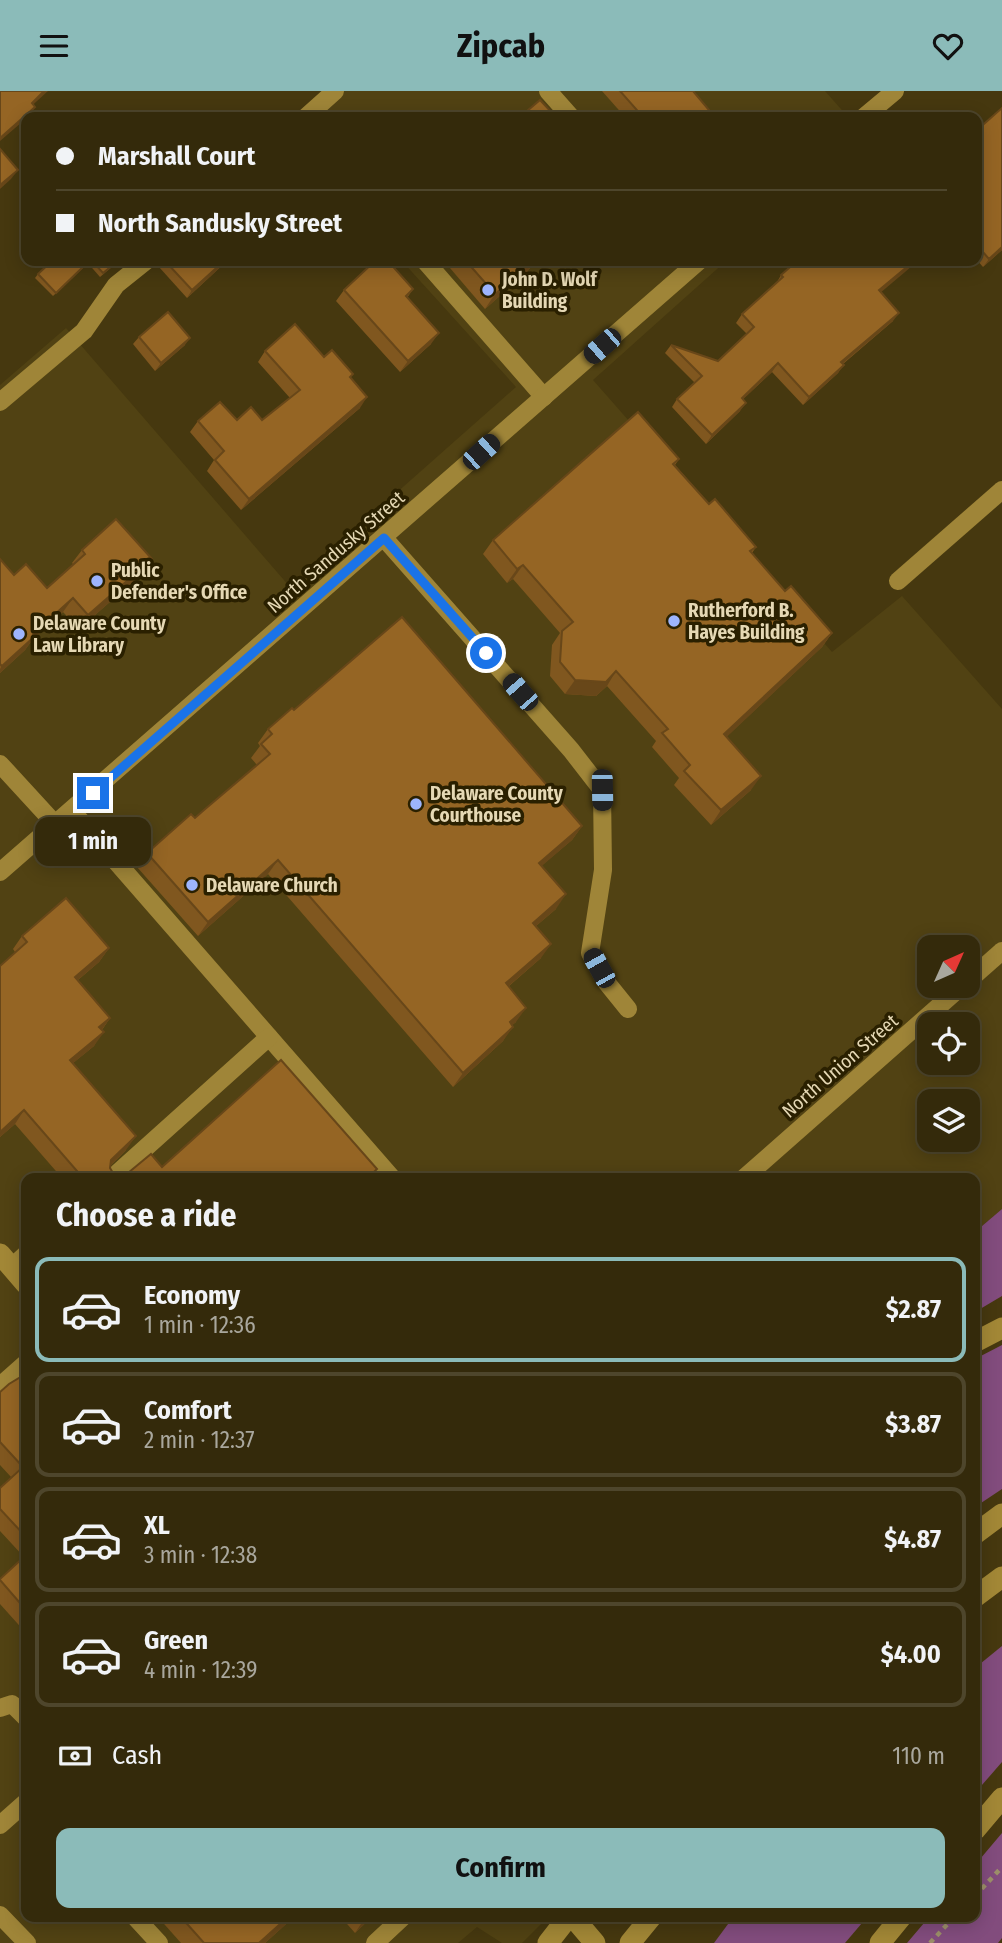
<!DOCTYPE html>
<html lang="en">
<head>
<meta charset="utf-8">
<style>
	:root { --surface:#342a0b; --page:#3f3619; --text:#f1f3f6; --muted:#a9a79d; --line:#4e462c; --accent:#8bbbb9 }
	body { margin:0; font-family:"Fira Sans Condensed",sans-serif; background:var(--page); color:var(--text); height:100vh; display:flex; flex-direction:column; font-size:26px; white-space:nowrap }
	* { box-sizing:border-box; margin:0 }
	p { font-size:23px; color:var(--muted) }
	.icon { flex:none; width:38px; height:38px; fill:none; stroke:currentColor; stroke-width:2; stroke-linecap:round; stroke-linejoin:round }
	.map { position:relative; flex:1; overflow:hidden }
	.sheet { position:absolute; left:21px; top:1082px; width:959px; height:749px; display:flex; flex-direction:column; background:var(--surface); border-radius:14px; box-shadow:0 4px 18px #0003,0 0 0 2px var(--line) }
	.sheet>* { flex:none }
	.hud { position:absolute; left:21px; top:21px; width:961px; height:154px; border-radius:14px; box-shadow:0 4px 18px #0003,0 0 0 2px var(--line); display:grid; align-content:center; height:154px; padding:0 35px; background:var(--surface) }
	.needle { width:46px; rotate:45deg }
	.controls { position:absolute; left:917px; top:844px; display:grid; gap:14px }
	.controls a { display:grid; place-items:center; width:63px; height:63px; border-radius:14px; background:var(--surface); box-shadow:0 4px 18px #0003,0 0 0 2px var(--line); font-size:35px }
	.end { position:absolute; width:32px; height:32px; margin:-16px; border:9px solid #1a73e8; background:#fff; box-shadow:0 0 0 4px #fff }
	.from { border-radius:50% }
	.bubble { position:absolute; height:49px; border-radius:14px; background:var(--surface); box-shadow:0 4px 18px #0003,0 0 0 2px var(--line); font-size:23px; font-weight:700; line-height:49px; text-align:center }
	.car { position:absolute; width:21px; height:42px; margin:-21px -10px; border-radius:9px; box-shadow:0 0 5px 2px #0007; background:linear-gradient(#222 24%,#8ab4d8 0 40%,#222 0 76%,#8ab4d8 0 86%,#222 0) }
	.hud b { display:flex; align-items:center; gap:24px; height:66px; font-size:26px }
	.hud b+b { border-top:2px solid var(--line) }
	.hud i { width:18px; height:18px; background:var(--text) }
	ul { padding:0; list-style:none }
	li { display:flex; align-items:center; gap:21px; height:105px; margin:0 14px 10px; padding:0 21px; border:4px solid var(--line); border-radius:14px }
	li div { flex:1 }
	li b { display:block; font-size:26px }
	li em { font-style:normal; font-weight:700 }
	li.selected { border-color:var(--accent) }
	li>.icon { width:63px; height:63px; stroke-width:1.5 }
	h2 { padding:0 35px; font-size:32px; line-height:84px }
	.pay { display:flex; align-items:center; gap:18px; height:77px; padding:0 35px; font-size:26px }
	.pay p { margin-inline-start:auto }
	.cta { display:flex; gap:14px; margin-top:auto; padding:14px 35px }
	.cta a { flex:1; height:80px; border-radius:14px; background:var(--accent); color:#111; font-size:28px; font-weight:700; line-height:80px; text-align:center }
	header { display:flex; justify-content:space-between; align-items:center; height:91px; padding:0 35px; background:var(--accent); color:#111; font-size:32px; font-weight:700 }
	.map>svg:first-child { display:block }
</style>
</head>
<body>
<header><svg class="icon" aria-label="menu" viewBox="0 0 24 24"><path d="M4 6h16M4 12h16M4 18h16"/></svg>Zipcab<svg class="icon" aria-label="heart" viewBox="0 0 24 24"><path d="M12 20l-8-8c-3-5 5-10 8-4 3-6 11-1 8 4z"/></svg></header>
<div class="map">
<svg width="1002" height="1852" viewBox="0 0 1002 1852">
	<rect width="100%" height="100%" fill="#46380f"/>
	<g fill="#514213" fill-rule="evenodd">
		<polygon points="326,0 825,0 848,26 297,26"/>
		<path d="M 402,170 L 726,170 L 593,289 L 832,561 L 902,505 L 1002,618 L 1002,1118 L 975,1141 L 975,1087 L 26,1087 L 26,1825 L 549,1825 L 522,1852 L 502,1852 L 477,1836 L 458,1852 L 0,1852 L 0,294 L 66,237 L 290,496 L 516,296 ZM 929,856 L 968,856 L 968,894 L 929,894 ZM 929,933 L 968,933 L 968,971 L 929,971 ZM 929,1010 L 968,1010 L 968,1048 L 929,1048 Z"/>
	</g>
	<g fill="#824c7d">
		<polygon points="1002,1118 1002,1205 975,1221 975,1141"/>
		<polygon points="1002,1254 1002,1398 975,1416 975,1268"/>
		<polygon points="1002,1555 1002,1671 975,1702 975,1577"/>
		<polygon points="1002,1742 1002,1847 998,1852 907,1852 930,1825 975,1825 975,1774"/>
		<polygon points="734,1825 868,1825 845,1852 714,1852"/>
	</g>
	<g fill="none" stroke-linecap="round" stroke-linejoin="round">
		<g stroke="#9c8f69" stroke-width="4.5" stroke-dasharray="5 5" stroke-linecap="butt">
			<polyline points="975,1805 1002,1776"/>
			<polyline points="930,1852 955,1825"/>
		</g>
		<g stroke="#9f8538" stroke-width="18">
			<polyline points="548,0 571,26"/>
			<polyline points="306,26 335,0"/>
			<polyline points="864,26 895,0"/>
			<polyline points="425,170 544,306"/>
			<polyline points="0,311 84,240 116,194 146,170"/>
			<polyline points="384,447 571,659 602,699 603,779 590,862 607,892 628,918"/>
			<polyline points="898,490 1002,399"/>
			<polyline points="0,673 56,734"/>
			<polyline points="72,720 392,1087"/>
			<polyline points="0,781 699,170"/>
			<polyline points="968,890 1002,860"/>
			<polyline points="112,1087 269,946"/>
			<polyline points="744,1087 963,894"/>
			<polyline points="12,1176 26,1163"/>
			<polyline points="0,1295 26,1272"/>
			<polyline points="0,1617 12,1613 26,1627"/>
			<polyline points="0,1734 26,1711"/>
			<polyline points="0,1824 27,1852"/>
			<polyline points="134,1825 159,1852"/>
			<polyline points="375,1852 404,1825"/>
		</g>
		<g stroke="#a28736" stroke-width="21">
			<polyline points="0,1163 26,1193"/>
			<polyline points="975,1251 1002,1237"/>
			<polyline points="975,1443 1002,1423"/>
			<polyline points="975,1506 1002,1486"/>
			<polyline points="975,1739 1002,1707"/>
			<polyline points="572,1825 595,1852"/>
			<polyline points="548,1852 569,1825"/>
			<polyline points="630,1852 652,1825"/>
			<polyline points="880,1852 902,1825"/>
		</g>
	</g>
	<g fill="#80571f">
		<polygon points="602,0 693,0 709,19 704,26 625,26"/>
		<polygon points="976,40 1002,159 983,176 976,168"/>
		<polygon points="86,170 119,170 100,186"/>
		<polygon points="163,170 227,170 187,207 159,176"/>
		<polygon points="444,170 535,170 527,181 485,218"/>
		<polygon points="86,173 83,177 53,205 35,187 38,183"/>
		<polygon points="781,184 881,201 893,230 843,273 838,282 803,314 772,281 743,308 740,320 706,353 672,316 677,308 695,292 665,262 671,254 718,270 747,243 736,232 742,223 776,193"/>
		<polygon points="413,198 407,207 431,253 400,281 336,210 344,199"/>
		<polygon points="139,246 185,254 155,280 133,253"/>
		<polygon points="265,260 324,266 350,287 360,317 241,419 207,380 214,369 190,341 198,330 262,329 290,307 258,271"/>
		<polygon points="679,368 675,374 709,413 756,456 752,462 785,500 832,542 822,556 726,646 751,699 711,734 674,694 679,687 652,656 656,650 607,595 596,605 565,603 550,585 552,554 560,542 513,488 507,492 483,463 493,449"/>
		<polygon points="82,459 152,468 143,482 79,538 63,521 33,548 25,559 0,582 0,468 14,484 47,497 73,473 72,472"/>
		<polygon points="294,619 582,735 572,749 541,775 556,818 536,835 541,867 509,895 516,931 512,934 503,950 453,996 268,783 198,845 137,776 147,762 195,727 257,674 251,667 260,655 258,652 268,638"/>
		<polygon points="22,845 109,857 99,871 78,889 110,927 102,939 94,955 73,972 126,1059 111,1074 110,1077 113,1082 123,1085 162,1076 371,1087 62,1087 15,1033 0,1046 0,875 15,861 13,858"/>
		<polygon points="26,1288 26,1542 0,1513 0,1488 24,1466 0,1440 0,1397 11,1386 0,1374 0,1301"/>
		<polygon points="157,1825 295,1825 265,1852 181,1852"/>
		<polygon points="340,1825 373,1825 355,1842"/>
	</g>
	<g fill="#684719">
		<polygon points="44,0 48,0 25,21 32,12"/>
		<polygon points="35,16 29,25 0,50 0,47"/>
		<polygon points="18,79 11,88 0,98 0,94"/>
		<polygon points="1002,156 1002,159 983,176 989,168"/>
		<polygon points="224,170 227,170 187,207 192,199"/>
		<polygon points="534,170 535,170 527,181 485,218 495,203"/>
		<polygon points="914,170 918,170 873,208 879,199"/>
		<polygon points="899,222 893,230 835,279 841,271"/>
		<polygon points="439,242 431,253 400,281 408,270"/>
		<polygon points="190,247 185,254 155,280 161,272"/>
		<polygon points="778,272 772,281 736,315 742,307"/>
		<polygon points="844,274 838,282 803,314 809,306"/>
		<polygon points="367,306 360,317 241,419 249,408"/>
		<polygon points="746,312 740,320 706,353 712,344"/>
		<polygon points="152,468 143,482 79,538 88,524"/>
		<polygon points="523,474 513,488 507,492 517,478"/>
		<polygon points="73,507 63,521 33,548 25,559 0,582 0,578 2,575 33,543"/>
		<polygon points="832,542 822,556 714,658 724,643"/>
		<polygon points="616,580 607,595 596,605 565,603 575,589"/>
		<polygon points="761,685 751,699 711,734 721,719"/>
		<polygon points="582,735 572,749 529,786 539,772"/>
		<polygon points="278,769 268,783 198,845 208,831"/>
		<polygon points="566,803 556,818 523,846 533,832"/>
		<polygon points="551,853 541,867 496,906 506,892"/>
		<polygon points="109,857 99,871 66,899 75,886"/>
		<polygon points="526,917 516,931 500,945 510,931"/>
		<polygon points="110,927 101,940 99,936"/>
		<polygon points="513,936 503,950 453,996 463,982"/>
		<polygon points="104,941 94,955 61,982 70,969"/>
		<polygon points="24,1019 15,1033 0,1046 0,1041"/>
		<polygon points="136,1045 126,1059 101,1083 111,1069"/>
		<polygon points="289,1825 295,1825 265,1852 259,1852"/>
		<polygon points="367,1825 373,1825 355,1842 365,1827"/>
	</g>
	<g fill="#956524" stroke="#684719" stroke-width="2">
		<polygon points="0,0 44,0 32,12 35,16 0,47"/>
		<polygon points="620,0 693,0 709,19 701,26 643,26"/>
		<polygon points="540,9 556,26 520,26"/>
		<polygon points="1002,17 1002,156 989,168 976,153 976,40"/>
		<polygon points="0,58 18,79 0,94"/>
		<polygon points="52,170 82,170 86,173 56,202 38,183"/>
		<polygon points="92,170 118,170 103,182"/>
		<polygon points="165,170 224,170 192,199"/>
		<polygon points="375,170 388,170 413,198 406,205 439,242 408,270 344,199"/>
		<polygon points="466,170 534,170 495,203"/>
		<polygon points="797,170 914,170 879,199 899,222 841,271 844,274 809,306 778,272 742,307 746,312 712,344 677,308 702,285 671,254 718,270 754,236 742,223 783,186 781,184"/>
		<polygon points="168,221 190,247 161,272 139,246"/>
		<polygon points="295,233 324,266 332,259 353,283 350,286 367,306 249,408 215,369 224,360 198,330 220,311 237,329 251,316 262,329 300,299 265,260"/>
		<polygon points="638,321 679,368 673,373 709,413 715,408 756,456 750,460 785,500 791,495 832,542 724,643 761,685 721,719 684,680 690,674 662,642 668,638 616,580 606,591 575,589 560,571 562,540 573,531 523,474 517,478 493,449"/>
		<polygon points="116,428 152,468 88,524 73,507 33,543 35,545 2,575 0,573 0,468 14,484 26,473 47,497 85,463 82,459"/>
		<polygon points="402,526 582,735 539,772 566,803 533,832 551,853 506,892 526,917 510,931 513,936 463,982 278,769 208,831 147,762 191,723 195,727 204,719 270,663 261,653 272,643 268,638 292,617 294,619"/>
		<polygon points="66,807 109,857 75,886 110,927 99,936 104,941 70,969 136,1045 111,1069 110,1077 113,1082 123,1085 128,1082 151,1063 162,1076 281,969 377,1078 368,1087 83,1087 24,1019 0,1041 0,875 27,851 22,845"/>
		<polygon points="24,1284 26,1288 26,1446 0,1418 0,1397 23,1376 0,1351 0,1301 9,1293"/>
		<polygon points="26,1464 26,1519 0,1489 0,1488"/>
		<polygon points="180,1825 289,1825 259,1852 204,1852"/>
	</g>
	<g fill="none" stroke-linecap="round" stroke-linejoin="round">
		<polyline stroke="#1a73e8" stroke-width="9" points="93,702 384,447 486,562"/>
	</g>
	<g fill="#9db4fd" stroke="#2a2000" stroke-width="2.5">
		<circle cx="488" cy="199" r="7"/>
		<circle cx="97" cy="490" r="7"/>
		<circle cx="674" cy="530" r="7"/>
		<circle cx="19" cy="543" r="7"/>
		<circle cx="416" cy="713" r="7"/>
		<circle cx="192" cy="794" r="7"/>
	</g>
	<g text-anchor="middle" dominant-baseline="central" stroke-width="7" stroke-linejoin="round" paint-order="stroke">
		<g font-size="19" font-weight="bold" fill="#e5d8b4" stroke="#2a2000" text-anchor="start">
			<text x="502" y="188">John D. Wolf<tspan x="502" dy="22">Building</tspan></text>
			<text x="111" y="479">Public<tspan x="111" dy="22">Defender's Office</tspan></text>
			<text x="688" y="519">Rutherford B.<tspan x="688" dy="22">Hayes Building</tspan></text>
			<text x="33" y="532">Delaware County<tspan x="33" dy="22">Law Library</tspan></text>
			<text x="430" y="702">Delaware County<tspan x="430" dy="22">Courthouse</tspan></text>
			<text x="206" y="794">Delaware Church</text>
		</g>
		<g font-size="19" fill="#e5d8b4" stroke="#2a2000">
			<text transform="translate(336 461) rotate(-41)">North Sandusky Street</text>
			<text transform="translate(840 975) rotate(-41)">North Union Street</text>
		</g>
	</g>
</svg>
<div class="controls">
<a><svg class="needle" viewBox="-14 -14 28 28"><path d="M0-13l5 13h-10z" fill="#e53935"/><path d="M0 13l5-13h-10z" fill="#a9a79d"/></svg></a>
<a><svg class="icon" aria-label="locate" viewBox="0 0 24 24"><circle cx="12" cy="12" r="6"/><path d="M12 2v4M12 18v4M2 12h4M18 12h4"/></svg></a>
<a><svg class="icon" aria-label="layers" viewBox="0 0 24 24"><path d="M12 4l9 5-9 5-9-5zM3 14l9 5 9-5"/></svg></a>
</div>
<i class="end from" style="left:486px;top:562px"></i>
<i class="end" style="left:93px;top:702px"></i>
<div class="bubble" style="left:35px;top:726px;width:116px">1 min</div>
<i class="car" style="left:602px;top:255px;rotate:229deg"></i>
<i class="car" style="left:481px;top:361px;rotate:48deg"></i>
<i class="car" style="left:520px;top:601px;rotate:319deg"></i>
<i class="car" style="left:602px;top:699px;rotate:179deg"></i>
<i class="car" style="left:599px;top:877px;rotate:331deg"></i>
<div class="hud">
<b><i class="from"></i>Marshall Court</b>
<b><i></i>North Sandusky Street</b>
</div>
<section class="sheet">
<h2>Choose a ride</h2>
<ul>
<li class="selected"><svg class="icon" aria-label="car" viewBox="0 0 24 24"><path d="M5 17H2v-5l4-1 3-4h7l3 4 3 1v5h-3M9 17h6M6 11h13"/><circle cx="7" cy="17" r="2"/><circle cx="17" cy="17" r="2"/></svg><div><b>Economy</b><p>1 min · 12:36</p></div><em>$2.87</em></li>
<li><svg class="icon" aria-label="car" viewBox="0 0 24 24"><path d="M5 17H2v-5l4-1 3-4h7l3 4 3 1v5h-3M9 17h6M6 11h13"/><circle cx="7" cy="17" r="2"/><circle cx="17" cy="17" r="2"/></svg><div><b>Comfort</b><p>2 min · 12:37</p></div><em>$3.87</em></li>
<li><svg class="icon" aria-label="car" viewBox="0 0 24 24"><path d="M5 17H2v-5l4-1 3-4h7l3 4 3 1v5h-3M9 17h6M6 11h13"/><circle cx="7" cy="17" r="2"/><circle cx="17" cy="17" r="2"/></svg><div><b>XL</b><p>3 min · 12:38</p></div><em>$4.87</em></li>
<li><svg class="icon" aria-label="car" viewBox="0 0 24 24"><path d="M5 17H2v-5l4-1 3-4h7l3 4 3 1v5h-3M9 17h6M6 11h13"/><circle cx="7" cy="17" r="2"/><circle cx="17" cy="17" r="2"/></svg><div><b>Green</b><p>4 min · 12:39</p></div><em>$4.00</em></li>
</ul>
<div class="pay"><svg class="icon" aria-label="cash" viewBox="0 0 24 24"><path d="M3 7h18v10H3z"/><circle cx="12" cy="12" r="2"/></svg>Cash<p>110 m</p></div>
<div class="cta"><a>Confirm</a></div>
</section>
</div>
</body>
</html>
